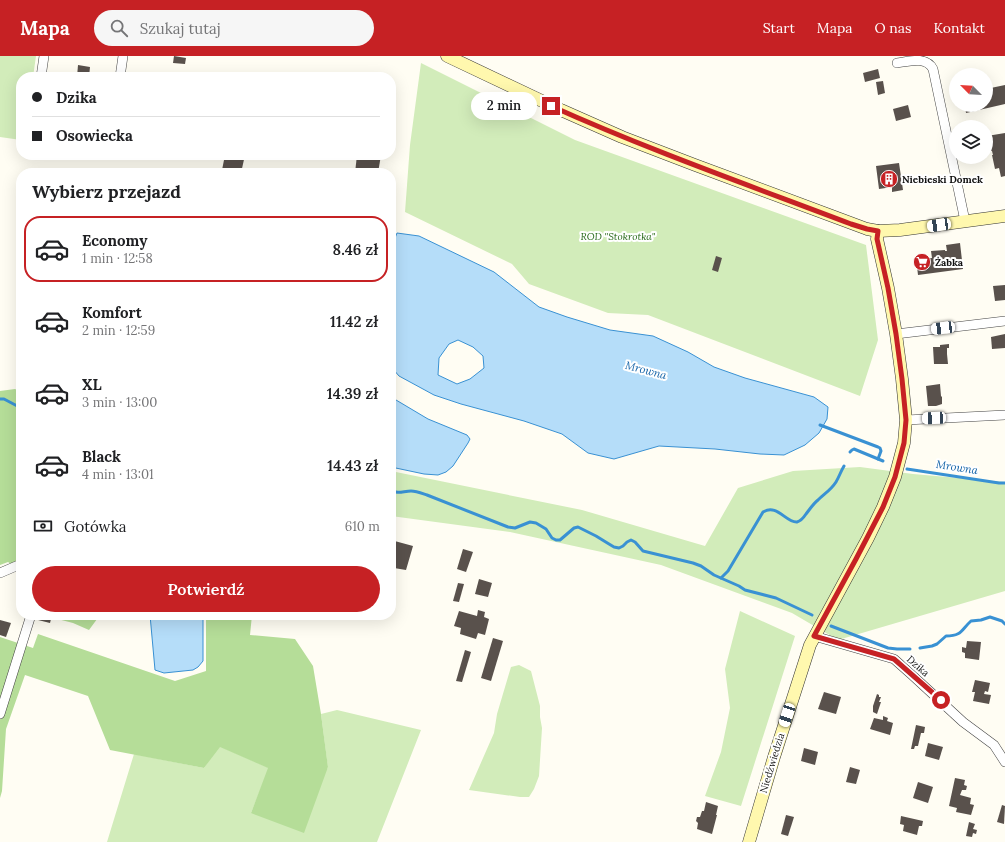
<!DOCTYPE html>
<html lang="pl">
<head>
<meta charset="utf-8">
<style>
	:root { --surface:#fff; --page:#f6f6f6; --text:#202124; --muted:#757577; --line:#e0e0e0; --accent:#c62124 }
	body { margin:0; font-family:Lora,serif; background:var(--page); color:var(--text); height:100vh; display:flex; flex-direction:column; font-size:15px; white-space:nowrap }
	* { box-sizing:border-box; margin:0 }
	p { font-size:13px; color:var(--muted) }
	.icon { flex:none; width:22px; height:22px; fill:none; stroke:currentColor; stroke-width:2; stroke-linecap:round; stroke-linejoin:round }
	.map { position:relative; flex:1; overflow:hidden }
	.details { position:absolute; left:16px; top:112px; width:380px; height:452px; display:flex; flex-direction:column; background:var(--surface); border-radius:16px; box-shadow:0 4px 16px #0002 }
	.details>* { flex:none }
	.guide { position:absolute; left:16px; top:16px; width:380px; height:88px; border-radius:16px; box-shadow:0 4px 16px #0002; display:grid; align-content:center; height:88px; padding:0 16px; background:var(--surface) }
	.needle { width:26px; rotate:294deg }
	.tools { position:absolute; left:949px; top:12px; display:grid; gap:8px }
	.tools a { display:grid; place-items:center; width:44px; height:44px; border-radius:50%; background:var(--surface); box-shadow:0 4px 16px #0002; font-size:20px }
	.end { position:absolute; width:18px; height:18px; margin:-9px; border:5px solid #c62124; background:#fff; box-shadow:0 0 0 2px #fff }
	.from { border-radius:50% }
	.bubble { position:absolute; height:28px; border-radius:14px; background:var(--surface); box-shadow:0 4px 16px #0002; font-size:13px; font-weight:600; line-height:28px; text-align:center }
	.car { position:absolute; width:12px; height:24px; margin:-12px -6px; border-radius:5px; box-shadow:0 0 3px 1px #0007; background:linear-gradient(#fff 24%,#345 0 40%,#fff 0 76%,#345 0 86%,#fff 0) }
	.guide b { display:flex; align-items:center; gap:14px; height:38px; font-size:15px }
	.guide b+b { border-top:1px solid var(--line) }
	.guide i { width:10px; height:10px; background:var(--text) }
	ul { padding:0; list-style:none }
	li { display:flex; align-items:center; gap:12px; height:66px; margin:0 8px 6px; padding:0 8px; border:2px solid transparent; border-radius:16px }
	li div { flex:1 }
	li b { display:block; font-size:15px }
	li em { font-style:normal; font-weight:600 }
	li.current { border-color:var(--accent) }
	li>.icon { width:36px; height:36px; stroke-width:1.5 }
	h2 { padding:0 16px; font-size:18px; line-height:48px }
	.pay { display:flex; align-items:center; gap:10px; height:44px; padding:0 16px; font-size:15px }
	.pay p { margin-inline-start:auto }
	.button { display:flex; gap:8px; margin-top:auto; padding:8px 16px }
	.button a { flex:1; height:46px; border-radius:24px; background:var(--accent); color:#fff; font-size:16px; font-weight:600; line-height:46px; text-align:center }
	header { display:flex; align-items:center; gap:24px; box-sizing:border-box; height:56px; padding:0 20px; background:var(--accent); color:#fff }
	header strong { font-size:19px }
	nav { display:flex; gap:22px; margin-inline-start:auto; font-size:14px }
	.search { width:280px; height:36px; background:var(--page); display:flex; align-items:center; gap:10px; box-sizing:border-box; padding:0 14px; border-radius:22px; color:var(--muted); font-size:15px }
	.map>svg:first-child { display:block }
</style>
</head>
<body>
<header>
<strong>Mapa</strong>
<div class="search"><svg class="icon" aria-label="search" viewBox="0 0 24 24"><circle cx="10" cy="10" r="6"/><path d="M15 15l6 6"/></svg>Szukaj tutaj</div>
<nav><a>Start</a><a>Mapa</a><a>O nas</a><a>Kontakt</a></nav>
</header>
<div class="map">
<svg width="1005" height="786" viewBox="0 0 1005 786">
	<rect width="100%" height="100%" fill="#fffdf3"/>
	<g fill="#d2ecba">
		<polygon points="0,0 36,0 33,21 21,21 21,84 0,81"/>
		<polygon points="421,7 575,84 866,189 878,284 860,340 648,259 608,257 529,228 512,208 405,156 410,89"/>
		<polygon points="860,411 913,418 1005,426 1005,535 838,584 792,557 661,509 510,476 391,460 391,415 582,454 705,490 738,432 793,415"/>
		<polygon points="740,555 795,580 741,750 705,740 721,696 730,652 725,613"/>
		<polygon points="519,609 531,615 540,650 540,661 542,672 539,720 534,733 529,741 520,741 469,734 494,677 497,658 511,611"/>
		<polygon points="337,654 421,674 377,786 107,786 134,698 204,712 219,690 269,712 251,757 328,712 321,658"/>
	</g>
	<g fill="#b5dd98">
		<polygon points="15,333 21,336 21,514 8,506 0,509 0,335"/>
		<polygon points="42,559 100,559 89,574 73,567"/>
		<polygon points="206,559 252,559 250,579 295,583 313,610 321,658 328,711 304,777 251,757 268,712 220,691 204,712 110,694 88,640 25,619 6,673 2,735 0,742 0,581 33,592 38,578 175,625 206,615"/>
	</g>
	<g fill="#b5ddf9" stroke="#3991d3" fill-rule="evenodd">
		<path d="M 397,177 L 419,180 L 494,216 L 539,251 L 567,261 L 610,274 L 653,280 L 688,296 L 714,311 L 745,322 L 814,341 L 828,351 L 827,363 L 819,377 L 805,389 L 784,399 L 760,398 L 715,393 L 659,390 L 614,403 L 588,397 L 562,378 L 524,365 L 461,348 L 434,339 L 399,320 L 393,313 L 391,309 L 391,192 ZM 458,284 L 473,291 L 483,300 L 484,312 L 470,323 L 457,328 L 438,319 L 439,302 L 449,288 Z"/>
		<polygon points="391,341 428,363 467,379 470,383 468,387 453,410 446,416 438,419 424,418 391,411"/>
		<polygon points="150,559 203,559 203,605 198,611 193,614 164,617 155,614"/>
	</g>
	<g fill="none" stroke-linecap="round" stroke-linejoin="round">
		<g stroke="#3991d3" stroke-width="3">
			<polyline points="0,343 4,343 21,352"/>
			<polyline points="820,369 878,391 880,392 881,395 878,403"/>
			<polyline points="850,396 852,394 854,393 883,405"/>
			<polyline points="907,413 999,427 1005,427"/>
			<path d="M 391,435 C 398,438 404,435 411,435 C 416,435 421,437 427,439 L 508,471 L 515,472 L 530,466 L 536,467 L 546,473 L 552,482 L 556,484 L 560,484 L 574,472 L 578,471 L 596,480 L 609,488 L 614,491 L 619,492 L 623,490 L 627,486 L 631,484 L 635,486 L 643,495 L 693,507 L 701,510 L 714,519 L 739,530 L 745,534 L 776,542 L 812,559"/>
			<path d="M 721,522 L 728,515 L 763,456 C 777,447 786,467 797,466 C 801,465 804,461 806,458 C 810,453 813,448 818,444 C 824,438 831,434 836,426 C 839,421 841,415 844,410"/>
			<polyline points="831,570 888,592 897,593 910,593"/>
			<path d="M 920,592 L 932,590 L 937,588 L 946,580 C 962,580 961,574 971,565 L 981,564 L 990,561 L 1002,565 L 1005,568"/>
		</g>
	</g>
	<g fill="#59514c">
		<polygon points="174,0 186,2 185,8 173,7"/>
		<polygon points="78,9 90,11 89,21 77,21"/>
		<polygon points="878,13 880,22 865,26 863,17"/>
		<polygon points="139,18 150,19 150,21 138,21"/>
		<polygon points="883,25 885,37 878,39 876,26"/>
		<polygon points="1005,29 1005,48 966,57 965,49 986,49 986,33"/>
		<polygon points="908,49 911,61 896,65 893,53"/>
		<polygon points="1005,77 1005,120 1001,121 999,112 995,113 992,99 993,99 992,95 991,95 987,80"/>
		<polygon points="225,99 245,99 241,117 219,117 220,113 222,114"/>
		<polygon points="357,99 381,99 378,117 355,117"/>
		<polygon points="899,107 903,134 892,136 892,131 879,133 876,110"/>
		<polygon points="121,113 143,116 143,117 121,117"/>
		<polygon points="960,187 963,213 918,219 916,202 929,201 929,202 932,202 931,195 945,194 945,195 947,195 946,189"/>
		<polygon points="716,200 722,202 718,216 712,214"/>
		<polygon points="1005,229 1005,244 995,245 993,230"/>
		<polygon points="1005,278 1005,292 992,293 991,281"/>
		<polygon points="949,288 949,292 947,292 947,298 948,308 934,308 933,291 940,291 940,289"/>
		<polygon points="940,328 941,340 942,341 942,348 936,350 928,350 926,330"/>
		<polygon points="391,484 413,490 406,514 394,512 391,519"/>
		<polygon points="463,493 473,496 466,516 457,513"/>
		<polygon points="479,523 492,527 488,541 475,538"/>
		<polygon points="458,527 464,528 459,546 453,545"/>
		<polygon points="478,554 485,556 484,561 489,563 485,579 478,577 476,583 460,578 461,572 454,570 459,555 477,560"/>
		<polygon points="39,559 52,559 50,567 38,564"/>
		<polygon points="0,564 11,567 6,581 0,579"/>
		<polygon points="493,582 503,585 491,625 481,622"/>
		<polygon points="967,585 981,586 979,604 965,602 965,597 962,596 962,591 966,592"/>
		<polygon points="465,594 471,596 462,626 456,625"/>
		<polygon points="975,624 990,627 988,636 985,635 984,638 991,639 989,648 973,645 975,636 972,636"/>
		<polygon points="824,636 841,641 836,658 818,653"/>
		<polygon points="877,638 879,639 879,641 881,641 879,646 881,646 877,658 873,656 873,650"/>
		<polygon points="883,660 888,662 887,665 893,667 890,679 870,673 874,662 883,664"/>
		<polygon points="916,669 925,671 924,677 921,677 918,690 915,690 914,693 911,693"/>
		<polygon points="928,687 943,691 939,704 925,700"/>
		<polygon points="804,692 818,696 815,709 801,705"/>
		<polygon points="850,711 860,714 856,728 846,726"/>
		<polygon points="955,722 965,724 964,729 967,730 966,734 962,734 960,739 971,742 970,748 974,749 971,759 956,756 957,752 949,750"/>
		<polygon points="918,726 933,731 928,747 913,742"/>
		<polygon points="706,746 718,750 716,759 717,759 712,778 697,773 698,767 696,765 697,761 700,761 702,755 704,755"/>
		<polygon points="1002,749 1005,750 1004,768 997,766"/>
		<polygon points="786,759 794,761 788,780 781,778"/>
		<polygon points="901,760 923,765 922,770 919,770 917,779 903,775 904,769 900,768"/>
		<polygon points="969,766 975,768 973,773 977,774 976,778 973,777 972,781 966,780"/>
	</g>
	<g fill="none" stroke-linecap="round" stroke-linejoin="round">
		<defs>
			<g id="street">
				<path d="M 897,7 C 910,5 926,0 933,13 L 965,165"/>
				<polyline points="41,21 44,0"/>
				<polyline points="120,21 123,0"/>
				<polyline points="896,278 1005,265"/>
				<polyline points="906,364 1005,359"/>
				<polyline points="0,517 21,508"/>
				<polyline points="814,580 894,603 912,619 963,666 994,689 1005,706"/>
				<polyline points="0,658 31,559"/>
			</g>
			<g id="secondary">
				<polyline points="447,0 561,54 622,81 695,109 867,173 878,175 900,174 1005,160"/>
				<polyline points="749,786 774,701 810,589 868,482 883,451 895,421 904,387 906,364 902,323 896,278 888,232 877,183 878,175"/>
			</g>
		</defs>
		<use href="#street" stroke="#434343" stroke-width="10"/>
		<use href="#secondary" stroke="#323232" stroke-width="13"/>
		<use href="#street" stroke="#fff" stroke-width="9"/>
		<use href="#secondary" stroke="#fff8ae" stroke-width="12"/>
	</g>
	<g fill="none" stroke-linecap="round" stroke-linejoin="round">
		<path stroke="#c62124" stroke-width="5" d="M 551,50 C 649,94 751,130 851,168 L 867,173 L 878,175 L 877,183 L 888,232 L 896,278 L 902,323 L 906,364 L 904,387 L 895,421 L 883,451 L 856,503 L 814,580 L 894,603 L 941,644"/>
	</g>
	<defs>
		<symbol id="building-disc" viewBox="-11 -11 22 22"><circle r="9.5" fill="#c62124" stroke="#fff"/><path d="M-4-6H4V6H1V3H-1V6H-4ZM-2.5-4.3h1.7v1.8h-1.7ZM.8-4.3h1.7v1.8H.8ZM-2.5-1h1.7V.8h-1.7ZM.8-1h1.7V.8H.8Z" fill="#fff"/></symbol>
		<symbol id="supermarket-disc" viewBox="-11 -11 22 22"><circle r="9.5" fill="#c62124" stroke="#fff"/><path d="M-6-5.5h2.5l.6 2H6L4.5 2H-2.5L-4.4-4H-6ZM-1.5 3.2a1.3 1.3 0 1 0 .1 0ZM3 3.2a1.3 1.3 0 1 0 .1 0Z" fill="#fff"/></symbol>
	</defs>
	<g fill-rule="evenodd">
		<use href="#building-disc" x="879" y="113" width="20" height="20"/>
		<use href="#supermarket-disc" x="912" y="196" width="20" height="20"/>
	</g>
	<g text-anchor="middle" dominant-baseline="central" stroke-width="4" stroke-linejoin="round" paint-order="stroke">
		<g font-size="10" font-weight="bold" fill="#101010" stroke="#fff" text-anchor="start">
			<text x="902" y="123">Niebieski Domek</text>
			<text x="935" y="206">Żabka</text>
		</g>
		<g font-size="10" font-style="italic" fill="#2a6b1c" stroke="#fff">
			<text x="618" y="180">ROD "Stokrotka"</text>
		</g>
		<g font-size="10" fill="#101010" stroke="#fff">
			<text transform="translate(918 610) rotate(41)">Dzika</text>
			<text transform="translate(772 707) rotate(-73)">Niedźwiedzia</text>
		</g>
		<g font-size="11" font-style="italic" fill="#1363a8" stroke="#fff">
			<text transform="translate(646 314) rotate(15)">Mrowna</text>
			<text transform="translate(957 411) rotate(9)">Mrowna</text>
		</g>
	</g>
</svg>
<div class="tools">
<a><svg class="needle" viewBox="-14 -14 28 28"><path d="M0-13l5 13h-10z" fill="#e53935"/><path d="M0 13l5-13h-10z" fill="#757577"/></svg></a>
<a><svg class="icon" aria-label="layers" viewBox="0 0 24 24"><path d="M12 4l9 5-9 5-9-5zM3 14l9 5 9-5"/></svg></a>
</div>
<i class="end from" style="left:941px;top:644px"></i>
<i class="end" style="left:551px;top:50px"></i>
<div class="bubble" style="left:471px;top:36px;width:66px">2 min</div>
<i class="car" style="left:939px;top:169px;rotate:262deg"></i>
<i class="car" style="left:943px;top:272px;rotate:263deg"></i>
<i class="car" style="left:934px;top:362px;rotate:268deg"></i>
<i class="car" style="left:787px;top:659px;rotate:198deg"></i>
<div class="guide">
<b><i class="from"></i>Dzika</b>
<b><i></i>Osowiecka</b>
</div>
<section class="details">
<h2>Wybierz przejazd</h2>
<ul>
<li class="current"><svg class="icon" aria-label="car" viewBox="0 0 24 24"><path d="M5 17H2v-5l4-1 3-4h7l3 4 3 1v5h-3M9 17h6M6 11h13"/><circle cx="7" cy="17" r="2"/><circle cx="17" cy="17" r="2"/></svg><div><b>Economy</b><p>1 min · 12:58</p></div><em>8.46 zł</em></li>
<li><svg class="icon" aria-label="car" viewBox="0 0 24 24"><path d="M5 17H2v-5l4-1 3-4h7l3 4 3 1v5h-3M9 17h6M6 11h13"/><circle cx="7" cy="17" r="2"/><circle cx="17" cy="17" r="2"/></svg><div><b>Komfort</b><p>2 min · 12:59</p></div><em>11.42 zł</em></li>
<li><svg class="icon" aria-label="car" viewBox="0 0 24 24"><path d="M5 17H2v-5l4-1 3-4h7l3 4 3 1v5h-3M9 17h6M6 11h13"/><circle cx="7" cy="17" r="2"/><circle cx="17" cy="17" r="2"/></svg><div><b>XL</b><p>3 min · 13:00</p></div><em>14.39 zł</em></li>
<li><svg class="icon" aria-label="car" viewBox="0 0 24 24"><path d="M5 17H2v-5l4-1 3-4h7l3 4 3 1v5h-3M9 17h6M6 11h13"/><circle cx="7" cy="17" r="2"/><circle cx="17" cy="17" r="2"/></svg><div><b>Black</b><p>4 min · 13:01</p></div><em>14.43 zł</em></li>
</ul>
<div class="pay"><svg class="icon" aria-label="cash" viewBox="0 0 24 24"><path d="M3 7h18v10H3z"/><circle cx="12" cy="12" r="2"/></svg>Gotówka<p>610 m</p></div>
<div class="button"><a>Potwierdź</a></div>
</section>
</div>
</body>
</html>
